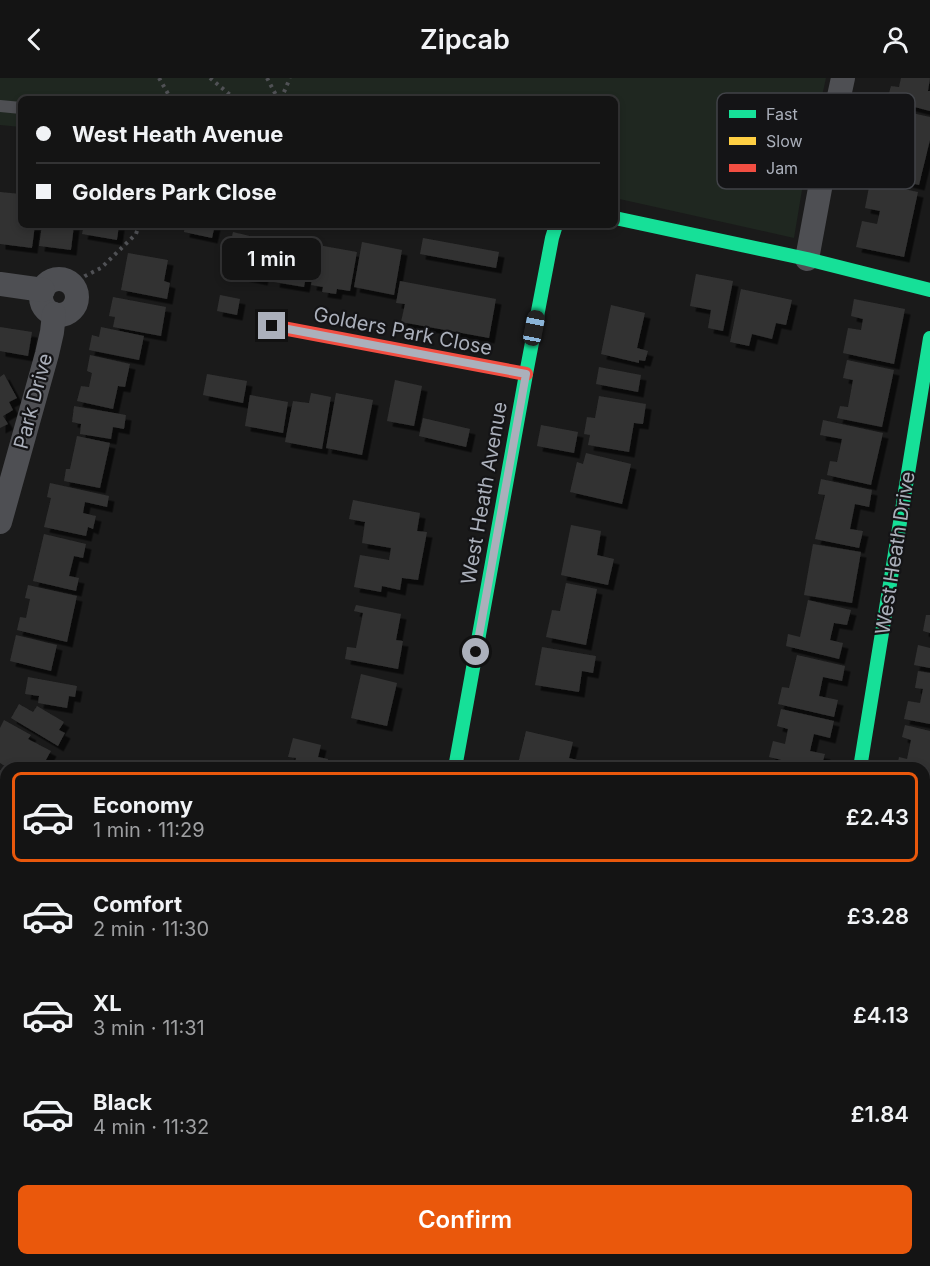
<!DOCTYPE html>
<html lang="en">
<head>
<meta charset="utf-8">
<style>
	:root { --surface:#141414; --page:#212122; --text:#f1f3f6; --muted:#9d9ea0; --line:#333334; --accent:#ea580c }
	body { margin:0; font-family:Inter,sans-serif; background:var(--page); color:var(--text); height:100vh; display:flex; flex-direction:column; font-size:22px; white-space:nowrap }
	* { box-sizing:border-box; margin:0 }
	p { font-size:20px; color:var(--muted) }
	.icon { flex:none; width:33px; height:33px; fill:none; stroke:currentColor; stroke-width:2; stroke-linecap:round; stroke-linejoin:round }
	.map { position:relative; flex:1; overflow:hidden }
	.details { position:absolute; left:0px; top:684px; width:930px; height:504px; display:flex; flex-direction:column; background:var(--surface); border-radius:18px 18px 0 0; box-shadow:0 3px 9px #0003,0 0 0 2px var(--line) }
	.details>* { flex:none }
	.banner { position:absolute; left:18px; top:18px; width:600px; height:132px; border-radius:9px; box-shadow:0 3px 9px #0003,0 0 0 2px var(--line); display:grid; align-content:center; height:132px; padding:0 18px; background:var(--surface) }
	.end { position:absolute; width:27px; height:27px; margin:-14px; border:8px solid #abb0bb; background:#111; box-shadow:0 0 0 3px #111 }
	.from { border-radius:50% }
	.bubble { position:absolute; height:42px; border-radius:9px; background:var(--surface); box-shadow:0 3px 9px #0003,0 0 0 2px var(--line); font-size:20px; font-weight:600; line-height:42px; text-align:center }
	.car { position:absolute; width:18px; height:36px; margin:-18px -9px; border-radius:8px; box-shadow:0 0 4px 2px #0007; background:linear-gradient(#222 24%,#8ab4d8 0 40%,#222 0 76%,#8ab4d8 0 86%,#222 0) }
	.banner b { display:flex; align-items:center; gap:21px; height:57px; font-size:22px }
	.banner b+b { border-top:2px solid var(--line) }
	.banner i { width:15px; height:15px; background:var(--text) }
	ul { padding:10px 0 0; list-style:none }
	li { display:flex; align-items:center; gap:18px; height:90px; margin:0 12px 9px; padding:0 6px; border:3px solid transparent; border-radius:9px }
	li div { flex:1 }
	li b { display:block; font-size:22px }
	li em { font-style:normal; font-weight:600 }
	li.active { border-color:var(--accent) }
	li>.icon { width:54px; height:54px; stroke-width:1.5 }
	.primary-button { display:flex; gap:12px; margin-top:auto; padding:12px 18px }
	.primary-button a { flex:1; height:69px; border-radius:9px; background:var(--accent); color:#fff; font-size:24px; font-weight:600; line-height:69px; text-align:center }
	header { display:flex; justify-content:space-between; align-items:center; height:78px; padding:0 18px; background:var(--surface); font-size:27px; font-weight:600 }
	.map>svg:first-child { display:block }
</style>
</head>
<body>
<header><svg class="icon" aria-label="back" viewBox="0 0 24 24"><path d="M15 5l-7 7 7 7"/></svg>Zipcab<svg class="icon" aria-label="person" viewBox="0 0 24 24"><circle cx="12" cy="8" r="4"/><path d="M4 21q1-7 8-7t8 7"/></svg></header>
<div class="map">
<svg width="930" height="1188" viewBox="0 0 930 1188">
	<defs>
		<filter id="shadow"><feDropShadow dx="5.5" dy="5.5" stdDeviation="0" flood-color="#0009"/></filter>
	</defs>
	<rect width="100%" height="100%" fill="#1a1a1a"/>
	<g fill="#242426">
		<polygon points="930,974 930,1188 720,1188 722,1182 924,1182 924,995"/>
		<polygon points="0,1006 6,1009 6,1155 0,1154"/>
		<polygon points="45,1182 317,1182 328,1188 54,1188"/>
	</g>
	<polygon fill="#1f2720" points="0,0 826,0 804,100 794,160 615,120 615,21 21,21 21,49 0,47"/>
	<g fill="#323232" filter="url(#shadow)">
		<polygon points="901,0 930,0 928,13 930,13 930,33 887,22 891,8 899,9"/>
		<polygon points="889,30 930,39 930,62 919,107 874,96 876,86 871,85 874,69 892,73 895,60 877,55 881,40 886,41"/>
		<polygon points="870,104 918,114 904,179 856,169 862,143 877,146 880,133 865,130"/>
		<polygon points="0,114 21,116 21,147 35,147 32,170 0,166"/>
		<polygon points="42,147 74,147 71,172 39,168"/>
		<polygon points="84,147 119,147 117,162 82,156"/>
		<polygon points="185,147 215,147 212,160 184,154"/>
		<polygon points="233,154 271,163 262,202 224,194"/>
		<polygon points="423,160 499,174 496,190 420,176"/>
		<polygon points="282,162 312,167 304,209 274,204"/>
		<polygon points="362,164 402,172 394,217 354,209"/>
		<polygon points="318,167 357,174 350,213 337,211 336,216 322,214 323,209 311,207"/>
		<polygon points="128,175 168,182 164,203 170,205 167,221 121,212"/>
		<polygon points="696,196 733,203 723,253 708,250 711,232 690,228"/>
		<polygon points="400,203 496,221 489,260 401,244 405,226 396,225"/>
		<polygon points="741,211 792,222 786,247 776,245 772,261 752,256 749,268 730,264"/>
		<polygon points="220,217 240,221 237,237 217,233"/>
		<polygon points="113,219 166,229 161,258 113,249 115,239 109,238"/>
		<polygon points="854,221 905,231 894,286 843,275 848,250 861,252 863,241 851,238"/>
		<polygon points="611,227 645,235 637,270 648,273 645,283 639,282 639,285 601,276"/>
		<polygon points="0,249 32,254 28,278 0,273"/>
		<polygon points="101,249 144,258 139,282 89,272 92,257 99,259"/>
		<polygon points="90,277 130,286 125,309 118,308 113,331 77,323 81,308 89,309 92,295 87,293"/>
		<polygon points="847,282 894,292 882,349 837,340 840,328 848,329 853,302 843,300"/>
		<polygon points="599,289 641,297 638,314 596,306"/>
		<polygon points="4,296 17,320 9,324 13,332 3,338 8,346 0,350 0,299"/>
		<polygon points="207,296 247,303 243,325 203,317"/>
		<polygon points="395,302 422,308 414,348 387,343"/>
		<polygon points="311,315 331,319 322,371 285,364 293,323 309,325"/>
		<polygon points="336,315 373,322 362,377 326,370"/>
		<polygon points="250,317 288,324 283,355 245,348"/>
		<polygon points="599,318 646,326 643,346 634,345 629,374 588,367 590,357 584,356 587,339 595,340"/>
		<polygon points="74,328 126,337 124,351 113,349 111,361 80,356 81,346 72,344"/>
		<polygon points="423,340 470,351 466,369 419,358"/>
		<polygon points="823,342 883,355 871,407 827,397 830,383 837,384 842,361 820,357"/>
		<polygon points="541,347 578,354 574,375 537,368"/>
		<polygon points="77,358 110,365 100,410 64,403 66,391 70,391"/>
		<polygon points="586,375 631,386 622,426 570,414 577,384 583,386"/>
		<polygon points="821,401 872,412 869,429 855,426 850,451 863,453 859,470 815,461 825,417 818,416"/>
		<polygon points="50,405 109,418 107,429 85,424 83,435 96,438 93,451 88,449 86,458 44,449 51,420 47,419"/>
		<polygon points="353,422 420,435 417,453 427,454 418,502 402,500 400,512 382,508 381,514 354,509 360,477 389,482 391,470 362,465 365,444 349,441"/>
		<polygon points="571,447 601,453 597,477 614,481 608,507 561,497"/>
		<polygon points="44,456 86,466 83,480 74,478 69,498 79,500 76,513 33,503"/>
		<polygon points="813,466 861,474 852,525 804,517"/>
		<polygon points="566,505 597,511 586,567 546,559 552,532 560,533"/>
		<polygon points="28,507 77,518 67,564 17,552 20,539 26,540 30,521 25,520"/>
		<polygon points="808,522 851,532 847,547 834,545 830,562 843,565 839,581 786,568 788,556 800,559"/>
		<polygon points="356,527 401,536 396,562 403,563 398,591 345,581 347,569 356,570 363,535 354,533"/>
		<polygon points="926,537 930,537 930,555 923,553"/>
		<polygon points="16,557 57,567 51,593 10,583"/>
		<polygon points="918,567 930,570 930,590 914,587"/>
		<polygon points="542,569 596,578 593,595 582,593 579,614 535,607"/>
		<polygon points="797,577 845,588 842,603 823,599 819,618 838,622 834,639 778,626 782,609 789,610"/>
		<polygon points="918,593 930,595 930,646 904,641 908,623 920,625 923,611 915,610"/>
		<polygon points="361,596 397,605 387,648 351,640"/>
		<polygon points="28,599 77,608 75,619 69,618 67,630 38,625 39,618 25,616"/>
		<polygon points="19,626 33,634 37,628 64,644 59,652 65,655 58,668 11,640"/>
		<polygon points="781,631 834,643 830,660 814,656 810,673 825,676 821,690 815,690 769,679 773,663 785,666 788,651 777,648"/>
		<polygon points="4,642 31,657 28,661 51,673 43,687 48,690 8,690 0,685 0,650"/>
		<polygon points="905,647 930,653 930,703 924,702 924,690 897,690 899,679 907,681 911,662 902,659"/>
		<polygon points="526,653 573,664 569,680 594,686 593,690 517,690"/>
		<polygon points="293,660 321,667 318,679 328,681 326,690 294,690 296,680 288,679"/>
		<polygon points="0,692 6,695 6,748 0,744"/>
		<polygon points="924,709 930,710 930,762 924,761"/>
		<polygon points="924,767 930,768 930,784 924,782"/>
		<polygon points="6,778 6,801 0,798 0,789"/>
		<polygon points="442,1182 461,1182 458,1188 444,1188 440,1186"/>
		<polygon points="491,1182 531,1182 528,1188 523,1186 522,1188 488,1188"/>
		<polygon points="540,1182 581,1182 578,1188 537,1188"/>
		<polygon points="750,1182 864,1182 861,1188 762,1188"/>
	</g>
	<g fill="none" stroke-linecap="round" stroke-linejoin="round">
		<g stroke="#505155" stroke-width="4" stroke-dasharray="3 4.5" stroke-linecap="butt">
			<polyline points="159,0 171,21"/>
			<polyline points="210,0 235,21"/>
			<polyline points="267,0 278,21"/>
			<polyline points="281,21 290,0"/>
			<polyline points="73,208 85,198 101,190 136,156 139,147"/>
		</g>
		<g stroke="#4e4f53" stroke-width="12">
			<polyline points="0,28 21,30"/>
			<polyline points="924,1059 930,1042"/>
			<polyline points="924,1175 930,1179"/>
		</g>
		<g stroke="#4e4f53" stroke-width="24">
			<polyline points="807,181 826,78 843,0"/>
			<circle cx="59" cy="219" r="18"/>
			<polyline points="0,206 43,212"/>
			<polyline points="0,444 47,276 52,254 54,236"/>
			<polyline points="720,1188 722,1182"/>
		</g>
		<g stroke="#16e098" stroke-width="14">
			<polyline points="615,140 807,181 930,212"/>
			<polyline points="455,690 526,296 552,160 556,147"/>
			<polyline points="860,690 930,260"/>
			<polyline points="0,851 6,855"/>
		</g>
		<polyline stroke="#ffcf43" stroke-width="14" points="682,1182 696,1188"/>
		<polyline stroke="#f24e42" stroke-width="14" points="272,248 526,296"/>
		<g stroke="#4e4f52" stroke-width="4.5" stroke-dasharray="8 6" stroke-linecap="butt">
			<polyline points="0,1061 6,1065"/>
			<polyline points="0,1088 6,1091"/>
			<polyline points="0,1115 6,1118"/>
			<polyline points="122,1182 133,1188"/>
			<polyline points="176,1182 187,1188"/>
			<polyline points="224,1182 235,1188"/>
		</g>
	</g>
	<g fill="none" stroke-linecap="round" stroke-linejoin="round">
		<polyline stroke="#abb0bb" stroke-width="8" points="272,248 526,296 476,574"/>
	</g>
	<g text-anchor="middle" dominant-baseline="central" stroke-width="4.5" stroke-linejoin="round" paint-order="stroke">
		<g font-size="20" fill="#abb0bb" stroke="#141416">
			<text transform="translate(403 253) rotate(11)">Golders Park Close</text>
			<text transform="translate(33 323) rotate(-75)">Park Drive</text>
			<text transform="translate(484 415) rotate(-80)">West Heath Avenue</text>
			<text transform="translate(895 475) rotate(-81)">West Heath Drive</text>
		</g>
	</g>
	<rect x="717" y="15" width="198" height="96" rx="9" fill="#141416" stroke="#414348" stroke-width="1.5"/>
	<rect x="729" y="32" width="27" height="8" fill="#16e098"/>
	<rect x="729" y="59" width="27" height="8" fill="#ffcf43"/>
	<rect x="729" y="86" width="27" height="8" fill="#f24e42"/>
	<g font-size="16" fill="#abb0bb">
		<text x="766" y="42">Fast</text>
		<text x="766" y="69">Slow</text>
		<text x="766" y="96">Jam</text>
	</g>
</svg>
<i class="end from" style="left:476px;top:574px"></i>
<i class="end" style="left:272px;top:248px"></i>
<div class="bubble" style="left:222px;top:160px;width:99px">1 min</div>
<i class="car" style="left:534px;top:250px;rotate:11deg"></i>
<div class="banner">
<b><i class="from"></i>West Heath Avenue</b>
<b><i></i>Golders Park Close</b>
</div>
<section class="details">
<ul>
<li class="active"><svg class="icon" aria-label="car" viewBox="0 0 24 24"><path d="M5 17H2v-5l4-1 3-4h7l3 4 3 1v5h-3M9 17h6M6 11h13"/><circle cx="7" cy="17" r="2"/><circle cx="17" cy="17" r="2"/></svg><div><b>Economy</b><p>1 min · 11:29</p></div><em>£2.43</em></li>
<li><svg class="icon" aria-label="car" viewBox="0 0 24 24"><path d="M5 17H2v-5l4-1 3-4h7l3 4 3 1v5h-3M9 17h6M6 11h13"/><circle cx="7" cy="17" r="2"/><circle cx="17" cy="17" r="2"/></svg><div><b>Comfort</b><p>2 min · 11:30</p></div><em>£3.28</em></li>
<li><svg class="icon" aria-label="car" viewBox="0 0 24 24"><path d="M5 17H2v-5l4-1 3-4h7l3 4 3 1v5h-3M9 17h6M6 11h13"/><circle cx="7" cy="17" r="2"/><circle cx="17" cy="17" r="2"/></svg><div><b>XL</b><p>3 min · 11:31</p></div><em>£4.13</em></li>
<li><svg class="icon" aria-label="car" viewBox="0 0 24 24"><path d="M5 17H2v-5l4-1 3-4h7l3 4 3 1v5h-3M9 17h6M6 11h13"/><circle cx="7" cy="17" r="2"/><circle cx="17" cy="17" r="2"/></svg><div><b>Black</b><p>4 min · 11:32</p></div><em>£1.84</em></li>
</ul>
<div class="primary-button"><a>Confirm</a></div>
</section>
</div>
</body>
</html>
